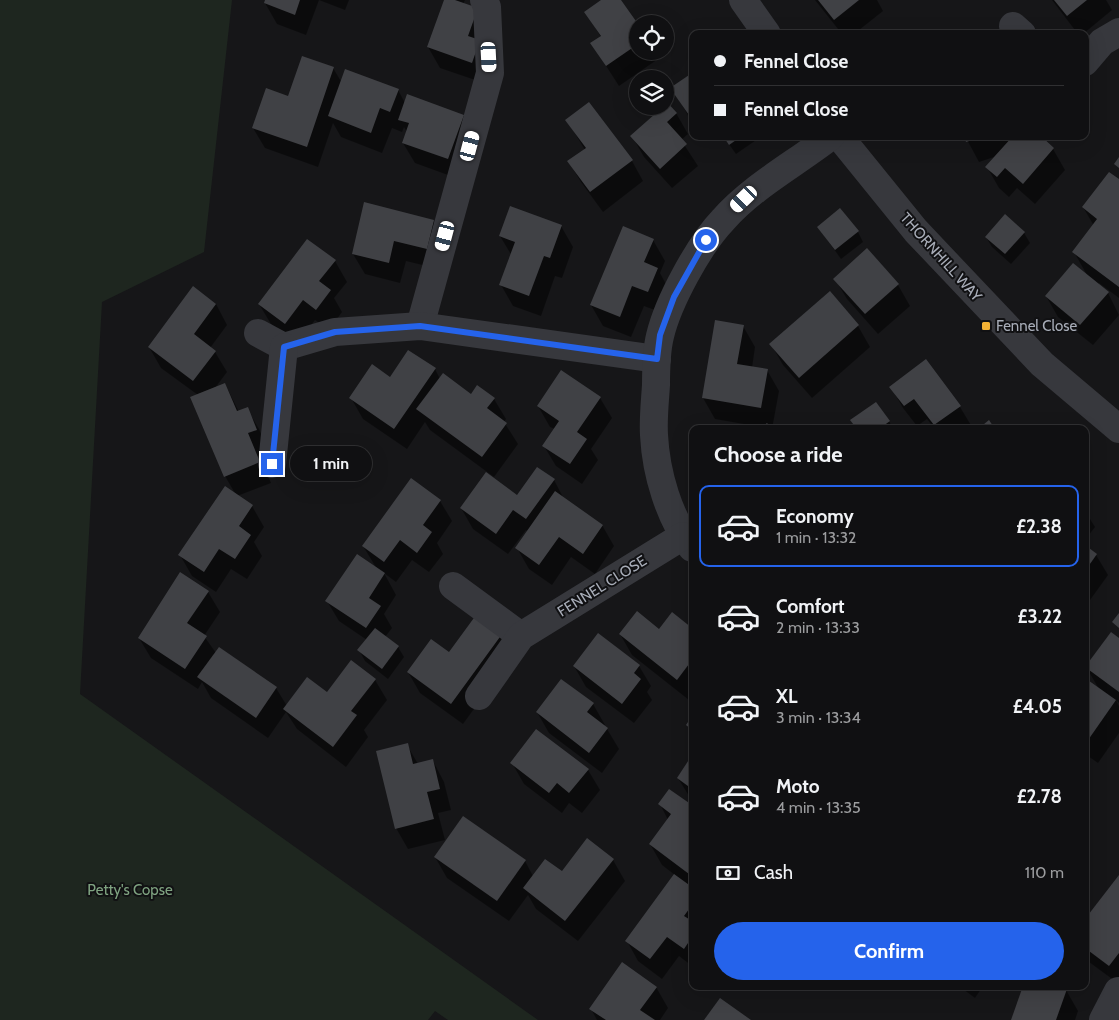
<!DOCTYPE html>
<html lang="en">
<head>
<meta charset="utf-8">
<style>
	:root { --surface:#101012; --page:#1e1e20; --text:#f1f3f6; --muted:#9c9d9f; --line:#303032; --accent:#2563eb }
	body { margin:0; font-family:Cabin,sans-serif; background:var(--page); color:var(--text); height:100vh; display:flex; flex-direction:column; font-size:19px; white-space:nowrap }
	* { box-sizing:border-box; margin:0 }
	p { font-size:16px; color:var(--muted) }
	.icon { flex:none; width:28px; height:28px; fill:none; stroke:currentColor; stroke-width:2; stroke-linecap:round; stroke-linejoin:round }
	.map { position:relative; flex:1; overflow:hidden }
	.sheet { position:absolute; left:689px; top:425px; width:400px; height:565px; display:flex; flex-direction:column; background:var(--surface); border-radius:10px; box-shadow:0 5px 20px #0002,0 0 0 1px var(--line) }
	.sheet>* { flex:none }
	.hud { position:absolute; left:689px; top:30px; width:400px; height:110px; border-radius:10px; box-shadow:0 5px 20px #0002,0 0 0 1px var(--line); display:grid; align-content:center; height:110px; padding:0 25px; background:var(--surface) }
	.controls { position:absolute; left:629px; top:15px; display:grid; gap:10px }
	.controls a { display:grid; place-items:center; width:45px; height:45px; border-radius:50%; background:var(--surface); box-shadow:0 5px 20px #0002,0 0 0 1px var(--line); font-size:25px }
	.end { position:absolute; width:22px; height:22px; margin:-11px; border:6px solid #2563eb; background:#fff; box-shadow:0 0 0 2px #fff }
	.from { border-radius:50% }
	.bubble { position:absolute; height:35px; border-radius:18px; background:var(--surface); box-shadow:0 5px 20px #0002,0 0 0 1px var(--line); font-size:16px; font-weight:700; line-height:35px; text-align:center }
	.car { position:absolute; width:15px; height:30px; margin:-15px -8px; border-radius:6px; box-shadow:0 0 4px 1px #0007; background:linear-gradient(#fff 24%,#345 0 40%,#fff 0 76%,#345 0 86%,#fff 0) }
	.hud b { display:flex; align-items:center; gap:18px; height:48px; font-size:19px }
	.hud b+b { border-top:1px solid var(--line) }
	.hud i { width:12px; height:12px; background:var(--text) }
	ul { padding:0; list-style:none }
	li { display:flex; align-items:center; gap:15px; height:82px; margin:0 10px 8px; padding:0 15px; border:2px solid transparent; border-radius:10px }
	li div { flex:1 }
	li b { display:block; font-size:19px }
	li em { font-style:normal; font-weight:700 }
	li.current { border-color:var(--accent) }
	li>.icon { width:45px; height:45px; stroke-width:1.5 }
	h2 { padding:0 25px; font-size:22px; line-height:60px }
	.pay { display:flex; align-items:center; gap:12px; height:55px; padding:0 25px; font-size:19px }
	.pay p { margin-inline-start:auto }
	.cta { display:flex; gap:10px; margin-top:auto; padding:10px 25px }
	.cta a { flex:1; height:58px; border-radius:30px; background:var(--accent); color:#fff; font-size:20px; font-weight:700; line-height:58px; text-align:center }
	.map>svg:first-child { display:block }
</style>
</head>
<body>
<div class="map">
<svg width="1119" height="1020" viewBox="0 0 1119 1020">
	<rect width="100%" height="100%" fill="#161618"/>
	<polygon fill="#1e261f" points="0,0 232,0 204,252 102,302 80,694 538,1020 448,1020 435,1011 428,1020 0,1020"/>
	<g fill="#0007">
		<polygon points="266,0 349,0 345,10 319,0 306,35 277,24 265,3"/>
		<polygon points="445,0 465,0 463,4 477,9 484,83 440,68 428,47"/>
		<polygon points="603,0 619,0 638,26 638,51 654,51 658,59 619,86 592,44 601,37 586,12"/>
		<polygon points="815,0 877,0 883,11 854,34 842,34"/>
		<polygon points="1052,0 1106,0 1112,10 1083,34 1078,34"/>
		<polygon points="333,68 342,83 398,90 405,103 463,116 475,137 459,179 415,163 403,143 407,132 404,127 402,132 392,128 382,153 341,137 333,123 318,167 265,148 253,128 289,97"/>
		<polygon points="692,74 692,122 672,88"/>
		<polygon points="665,102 676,113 688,134 681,140 698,166 672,188 644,157 632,136 654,117 648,106 665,106"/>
		<polygon points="567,120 632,161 643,181 603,212 581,182 569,162 585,150"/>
		<polygon points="723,136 762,136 736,154"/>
		<polygon points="965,136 1039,136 1053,149 1065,170 1035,204 1017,188 1009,197 999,188 987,167 997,156 979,162"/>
		<polygon points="1119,181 1119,298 1099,283 1098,285 1108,293 1119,315 1093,345 1058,317 1046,296 1087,275 1074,252 1094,226 1083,207"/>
		<polygon points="433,221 445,242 439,269 406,261 400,283 365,274 353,254"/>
		<polygon points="561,226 573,247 562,278 555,276 541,316 513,306 501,285 512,256 500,236"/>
		<polygon points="818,227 858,232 863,242 841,259"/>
		<polygon points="1024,233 1030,243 1011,264 992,247 986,237"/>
		<polygon points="653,240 665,261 660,273 669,290 660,312 644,306 631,337 603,326 591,305"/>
		<polygon points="867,250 898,285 910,306 878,334 847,299 835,279"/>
		<polygon points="335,261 347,282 334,298 342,312 329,330 315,320 297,344 271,324 259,304"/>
		<polygon points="829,293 858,326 870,347 812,398 783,365 771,344"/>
		<polygon points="216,304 227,325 210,348 215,352 227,372 215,388 225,384 239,412 247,409 259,429 268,451 259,454 271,483 237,496 252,506 264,527 254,542 262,556 247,579 231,569 216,592 192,576 180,555 236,495 225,476 198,395 161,368 149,347"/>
		<polygon points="743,326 755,347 752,368 767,370 779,391 772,429 715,419 703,398"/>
		<polygon points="435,369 440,379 471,395 494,399 506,419 504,422 518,444 494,477 430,430 425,422 407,449 363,419 351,398 390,378"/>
		<polygon points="891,387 960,407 972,427 970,429 935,429 927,419 917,426 903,408"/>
		<polygon points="600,398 612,418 591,449 598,460 582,484 556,466 544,446 555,429 550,427 538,406"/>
		<polygon points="852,421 889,421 893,429 857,429"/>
		<polygon points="411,480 440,501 452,521 437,543 443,554 429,572 412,560 396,582 384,573 396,595 384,614 392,628 385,637 398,647 404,657 388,679 365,661 359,650 367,640 339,621 327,601 377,569 363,546"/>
		<polygon points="554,480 564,499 602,525 614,546 595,574 571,557 552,585 529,569 517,548 528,532 526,530 508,554 473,529 461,508 517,497"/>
		<polygon points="1085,511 1095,527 1085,540"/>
		<polygon points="1085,546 1096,555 1108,575 1085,607"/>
		<polygon points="208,592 220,612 204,636 216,653 219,648 276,688 287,706 375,680 387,700 364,730 368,737 346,767 297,729 286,712 268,738 211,698 202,682 198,689 151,658 139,638"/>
		<polygon points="672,614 692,630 692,696 689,700 632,655 620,634 659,631"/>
		<polygon points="504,631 516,651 463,724 420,693 408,672"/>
		<polygon points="1119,639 1119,703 1116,700 1119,706 1119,733 1098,763 1085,754 1085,679 1099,689 1086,667"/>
		<polygon points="574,666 639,666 651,686 647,692 652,700 634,723 586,687"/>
		<polygon points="562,680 593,704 605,725 604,726 607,729 619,749 602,773 549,733 537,712"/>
		<polygon points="692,718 692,734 687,725"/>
		<polygon points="407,745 418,764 433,761 444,782 451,810 438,813 445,840 408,849 396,828"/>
		<polygon points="692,757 692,801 678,778"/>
		<polygon points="512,763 588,770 600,790 582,813 569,803 562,813 524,784"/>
		<polygon points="669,790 692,807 692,966 679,956 662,979 638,961 627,941 675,875 662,865 650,844 668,820 660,804"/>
		<polygon points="435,857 525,861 533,876 562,873 613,860 625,881 578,941 536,909 528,895 509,921 447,878"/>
		<polygon points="1119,877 1119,984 1085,959 1085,921"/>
		<polygon points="959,986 983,986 975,998"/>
		<polygon points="656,987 668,1008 660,1020 597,1020 591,1009"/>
		<polygon points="1066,990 1078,1011 1075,1020 1012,1020"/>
	</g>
	<g fill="#404145">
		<polygon points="265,0 300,0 295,15 264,3"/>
		<polygon points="444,0 455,0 478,8 468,36 480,40 472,63 427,47"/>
		<polygon points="601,0 621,0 638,24 638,44 606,66 590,43 601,36 584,12"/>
		<polygon points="818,0 859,0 834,20"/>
		<polygon points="1054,0 1087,0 1067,16"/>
		<polygon points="302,56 334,67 307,147 252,128 266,88 288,96"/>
		<polygon points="345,69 399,89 390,112 380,108 371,133 328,116"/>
		<polygon points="692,73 692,116 691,118 670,88"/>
		<polygon points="407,94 464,115 448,159 402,143 409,123 398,120"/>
		<polygon points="665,100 677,113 667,122 687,144 660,169 630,136 655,114 648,106 665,106"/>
		<polygon points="589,102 633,160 590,192 567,161 586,148 565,120"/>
		<polygon points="723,136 742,136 729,145"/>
		<polygon points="964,136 982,136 982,137 966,142"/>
		<polygon points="1013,136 1041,136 1054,148 1023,184 1005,168 997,177 985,167"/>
		<polygon points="1119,157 1119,168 1114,164"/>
		<polygon points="1109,172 1119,179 1119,287 1072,252 1097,219 1082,207"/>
		<polygon points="364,202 434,220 427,249 394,241 389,263 352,254"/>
		<polygon points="510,206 562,225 550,258 544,256 529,296 499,285 515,242 499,236"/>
		<polygon points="840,208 859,231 835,250 817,227"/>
		<polygon points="1005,214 1025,232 1005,254 985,237"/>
		<polygon points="623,226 654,239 644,262 658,268 648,292 632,286 620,317 590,305"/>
		<polygon points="307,239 336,260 319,281 331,290 316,310 303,300 285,324 258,304"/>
		<polygon points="867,248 899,284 865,314 833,279"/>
		<polygon points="1073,263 1109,292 1080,325 1045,296"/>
		<polygon points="193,286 216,304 194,334 216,351 193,381 148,347"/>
		<polygon points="830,291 859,325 799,378 769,344"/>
		<polygon points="715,320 744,325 737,364 768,369 761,408 702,398"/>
		<polygon points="408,350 436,368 394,429 349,398 372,364 390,377"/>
		<polygon points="926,359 961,406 934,425 914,399 904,406 889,387"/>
		<polygon points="561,370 601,397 577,432 587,439 570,464 542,446 559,421 537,406"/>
		<polygon points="443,373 471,394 477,385 495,398 487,408 507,423 482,457 416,409"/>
		<polygon points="225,383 237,411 248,407 257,430 248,433 260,462 224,477 190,397"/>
		<polygon points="876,402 890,421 879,429 857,429 850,420"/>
		<polygon points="989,420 995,429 978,429"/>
		<polygon points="767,423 772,429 760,429"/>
		<polygon points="537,467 555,479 526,519 513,510 496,534 460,508 486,472 517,495"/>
		<polygon points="411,478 441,500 423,525 432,532 417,553 400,540 384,562 362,546"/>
		<polygon points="225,486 253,505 239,526 251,535 235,559 219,549 204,572 178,555"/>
		<polygon points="555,491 603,525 583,554 559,537 539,565 515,548"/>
		<polygon points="1085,545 1097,554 1085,571"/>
		<polygon points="357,554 385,573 369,598 381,606 366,628 325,601"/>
		<polygon points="180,572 209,591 187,623 207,636 185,669 138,638"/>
		<polygon points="479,611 505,630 451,704 407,672 431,639 449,652"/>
		<polygon points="637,611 659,629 672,612 692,628 692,660 677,680 619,634"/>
		<polygon points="1119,613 1119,628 1112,622"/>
		<polygon points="375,628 399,646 382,669 357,650"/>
		<polygon points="1111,632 1119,638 1119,692 1085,667"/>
		<polygon points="598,633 640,665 634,673 641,679 622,704 573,666"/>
		<polygon points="219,647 277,687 256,718 197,677"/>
		<polygon points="351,660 376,679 351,711 357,715 333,747 283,709 307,677 327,692"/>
		<polygon points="1085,678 1116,700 1086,743 1085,742"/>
		<polygon points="561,679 594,703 587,712 608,728 589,753 536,712"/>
		<polygon points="692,716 692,730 686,725"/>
		<polygon points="536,729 589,769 569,793 557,783 549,793 510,763"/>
		<polygon points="408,743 413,764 433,759 440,789 427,792 434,819 395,829 376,751"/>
		<polygon points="692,755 692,789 677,778"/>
		<polygon points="669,789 692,805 692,869 689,874 649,844 671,814 658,804"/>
		<polygon points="463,816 526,860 497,901 434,857"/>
		<polygon points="587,838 614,859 565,921 523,888 545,859 562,871"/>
		<polygon points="674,874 692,887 692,905 684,916 692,921 692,937 684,949 667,937 650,959 625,941"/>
		<polygon points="1119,875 1119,953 1109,966 1085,948 1085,919"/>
		<polygon points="622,962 657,987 640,1010 655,1020 606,1020 589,1009"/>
		<polygon points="1023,986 1059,986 1067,989 1056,1020 1011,1020"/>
		<polygon points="720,998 751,1020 704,1020"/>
	</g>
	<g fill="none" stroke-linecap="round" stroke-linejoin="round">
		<g stroke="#37383d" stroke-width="28">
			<polyline points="743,0 767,34"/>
			<polyline points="1013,26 1022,34"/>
			<polyline points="1085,62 1102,42 1119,32"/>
			<polyline points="839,136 916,231 1042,364 1119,429"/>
			<polyline points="420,326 490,73 487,7 484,0"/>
			<polyline points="258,333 284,347 335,332 420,326 657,359"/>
			<polyline points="272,464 284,347"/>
			<path d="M 692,548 C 669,517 656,474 654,435 C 653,418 655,401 656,385 C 656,369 656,352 660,336 C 668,302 699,245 723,220 C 753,186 795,164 831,136"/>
			<polyline points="453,586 521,636"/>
			<polyline points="479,696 521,636 683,536"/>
			<polyline points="1103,1020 1118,991"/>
		</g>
	</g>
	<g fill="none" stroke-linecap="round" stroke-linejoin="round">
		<polyline stroke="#2563eb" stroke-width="6" points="272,464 284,347 335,332 420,326 657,359 660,335 674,297 706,240"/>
	</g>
	<rect fill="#f2b134" stroke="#111113" stroke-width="2" x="981" y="321" width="10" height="10" rx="2.5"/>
	<g text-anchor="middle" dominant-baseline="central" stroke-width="4" stroke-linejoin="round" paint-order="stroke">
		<g font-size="15" fill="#a8adb8" stroke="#111113">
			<text transform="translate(941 257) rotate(48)">THORNHILL WAY</text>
			<text transform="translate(602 586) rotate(-32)">FENNEL CLOSE</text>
		</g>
		<g font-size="15" fill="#a8adb8" stroke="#111113" text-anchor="start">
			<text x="996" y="326">Fennel Close</text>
		</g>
		<g font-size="15" fill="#7fa381" stroke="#111113">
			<text x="130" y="890">Petty's Copse</text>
		</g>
	</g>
</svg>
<div class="controls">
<a><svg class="icon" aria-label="locate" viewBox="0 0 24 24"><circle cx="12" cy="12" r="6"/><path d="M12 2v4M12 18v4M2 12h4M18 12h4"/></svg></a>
<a><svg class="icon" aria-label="layers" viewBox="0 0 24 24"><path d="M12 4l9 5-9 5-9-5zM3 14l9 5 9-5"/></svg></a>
</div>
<i class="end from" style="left:706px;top:240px"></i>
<i class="end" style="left:272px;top:464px"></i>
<div class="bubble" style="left:290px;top:446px;width:82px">1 min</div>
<i class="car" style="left:489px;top:57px;rotate:177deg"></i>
<i class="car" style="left:470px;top:146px;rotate:15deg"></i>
<i class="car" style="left:744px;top:199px;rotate:226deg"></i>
<i class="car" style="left:445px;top:236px;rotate:195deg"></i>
<div class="hud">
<b><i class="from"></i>Fennel Close</b>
<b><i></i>Fennel Close</b>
</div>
<section class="sheet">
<h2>Choose a ride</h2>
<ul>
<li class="current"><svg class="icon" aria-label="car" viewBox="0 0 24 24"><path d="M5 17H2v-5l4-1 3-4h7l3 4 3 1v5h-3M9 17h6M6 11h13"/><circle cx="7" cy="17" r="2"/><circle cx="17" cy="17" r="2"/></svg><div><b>Economy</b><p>1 min · 13:32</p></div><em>£2.38</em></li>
<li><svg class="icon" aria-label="car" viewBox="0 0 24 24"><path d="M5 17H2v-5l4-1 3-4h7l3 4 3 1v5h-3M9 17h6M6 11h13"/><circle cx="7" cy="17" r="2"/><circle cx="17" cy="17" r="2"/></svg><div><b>Comfort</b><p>2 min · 13:33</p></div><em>£3.22</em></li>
<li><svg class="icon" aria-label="car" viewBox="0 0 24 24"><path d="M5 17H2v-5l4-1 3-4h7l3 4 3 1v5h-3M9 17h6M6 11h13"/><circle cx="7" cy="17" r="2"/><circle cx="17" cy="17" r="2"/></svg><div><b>XL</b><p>3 min · 13:34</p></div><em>£4.05</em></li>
<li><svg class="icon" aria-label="car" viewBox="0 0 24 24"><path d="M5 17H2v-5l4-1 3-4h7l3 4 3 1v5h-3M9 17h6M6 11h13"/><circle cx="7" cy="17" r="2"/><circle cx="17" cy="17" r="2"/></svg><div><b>Moto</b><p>4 min · 13:35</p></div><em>£2.78</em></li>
</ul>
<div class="pay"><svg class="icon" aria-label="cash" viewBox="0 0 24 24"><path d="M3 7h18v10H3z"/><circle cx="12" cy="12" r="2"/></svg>Cash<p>110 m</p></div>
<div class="cta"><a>Confirm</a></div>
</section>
</div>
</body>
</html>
